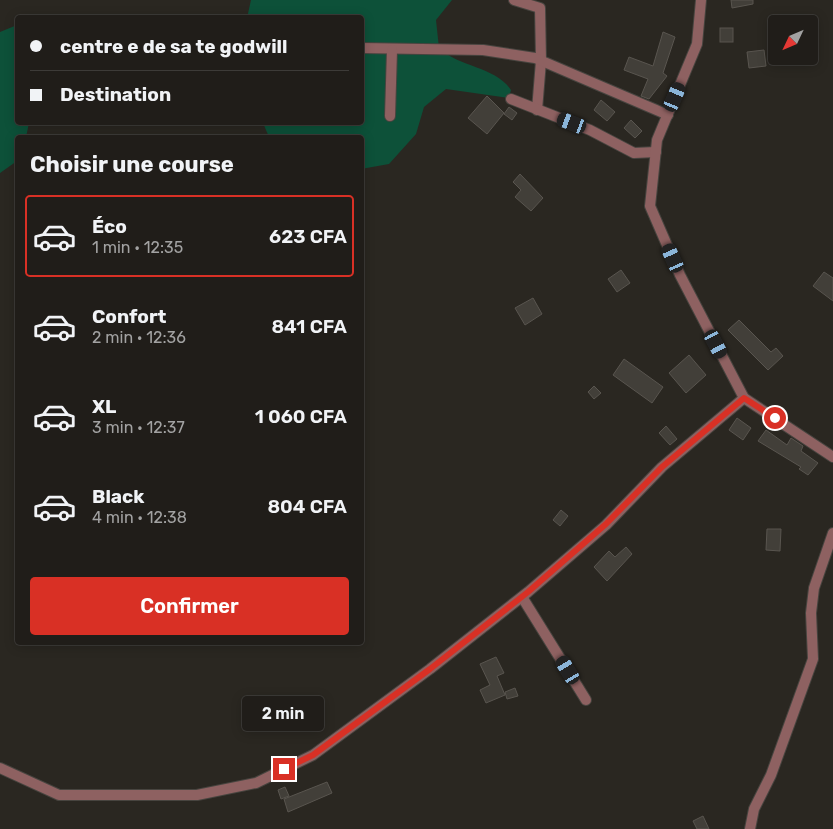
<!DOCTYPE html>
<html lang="fr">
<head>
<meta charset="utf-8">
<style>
	:root { --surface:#201d19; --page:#2d2a26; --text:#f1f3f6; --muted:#a2a2a2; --line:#3d3b38; --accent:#d93025 }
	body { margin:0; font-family:Rubik,sans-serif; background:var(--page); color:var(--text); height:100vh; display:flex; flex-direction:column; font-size:19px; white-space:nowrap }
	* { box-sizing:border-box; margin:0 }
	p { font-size:16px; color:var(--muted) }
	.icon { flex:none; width:28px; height:28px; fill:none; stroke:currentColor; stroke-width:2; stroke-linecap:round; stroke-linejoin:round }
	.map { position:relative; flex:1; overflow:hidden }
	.details { position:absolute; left:15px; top:135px; width:349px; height:510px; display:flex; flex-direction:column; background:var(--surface); border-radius:5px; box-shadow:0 2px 12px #0003,0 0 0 1px var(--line) }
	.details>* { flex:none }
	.banner { position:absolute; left:15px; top:15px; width:349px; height:110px; border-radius:5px; box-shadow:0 2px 12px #0003,0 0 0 1px var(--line); display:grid; align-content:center; height:110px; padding:0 15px; background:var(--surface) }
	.needle { width:32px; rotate:226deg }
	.controls { position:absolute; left:768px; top:15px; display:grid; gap:10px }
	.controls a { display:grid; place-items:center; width:50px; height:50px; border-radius:5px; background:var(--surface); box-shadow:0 2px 12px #0003,0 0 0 1px var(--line); font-size:25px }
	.end { position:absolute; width:22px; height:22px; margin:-11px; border:6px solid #d93025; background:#fff; box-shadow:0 0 0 2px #fff }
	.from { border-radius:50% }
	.bubble { position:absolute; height:35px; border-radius:5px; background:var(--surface); box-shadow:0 2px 12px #0003,0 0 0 1px var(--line); font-size:16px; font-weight:600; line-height:35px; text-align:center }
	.car { position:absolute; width:15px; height:30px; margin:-15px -8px; border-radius:6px; box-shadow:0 0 4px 1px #0007; background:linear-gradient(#222 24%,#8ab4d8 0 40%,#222 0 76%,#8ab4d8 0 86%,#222 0) }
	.banner b { display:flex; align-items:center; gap:18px; height:48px; font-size:19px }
	.banner b+b { border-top:1px solid var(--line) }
	.banner i { width:12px; height:12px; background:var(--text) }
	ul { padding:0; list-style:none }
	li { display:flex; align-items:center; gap:15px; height:82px; margin:0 10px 8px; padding:0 5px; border:2px solid transparent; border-radius:5px }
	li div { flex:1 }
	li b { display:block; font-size:19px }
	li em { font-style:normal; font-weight:600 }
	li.active { border-color:var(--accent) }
	li>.icon { width:45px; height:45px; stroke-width:1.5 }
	h2 { padding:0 15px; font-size:22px; line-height:60px }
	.action { display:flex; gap:10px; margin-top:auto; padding:10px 15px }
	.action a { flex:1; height:58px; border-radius:5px; background:var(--accent); color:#fff; font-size:20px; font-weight:600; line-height:58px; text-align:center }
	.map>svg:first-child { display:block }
</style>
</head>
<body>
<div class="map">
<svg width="833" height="829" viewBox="0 0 833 829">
	<rect width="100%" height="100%" fill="#2a2721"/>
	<g fill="#0d5139">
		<path d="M 251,0 L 452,0 L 436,20 L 439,48 C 460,68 495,66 511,90 L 509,98 L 446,89 L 424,107 L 416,134 L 389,164 L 361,169 L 361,138 L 269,137 L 263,123 L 361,122 L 361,18 L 247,18 Z"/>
		<polygon points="17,25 18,122 29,123 26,137 18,138 17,161 0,173 0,32"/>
	</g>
	<g fill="#423f39" stroke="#59554f">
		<polygon points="731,0 753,0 753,4 732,8"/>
		<rect x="720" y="28" width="13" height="14"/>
		<polygon points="663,32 675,37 663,73 667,76 649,99 641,96 648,79 624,70 629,57 653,66"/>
		<polygon points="764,50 766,66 749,68 747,52"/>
		<polygon points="487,96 504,113 487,134 468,118"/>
		<polygon points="601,100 615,112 607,121 594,110"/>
		<polygon points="509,107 517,113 512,120 504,114"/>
		<polygon points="631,120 642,131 635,138 624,128"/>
		<polygon points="520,174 543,198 531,211 515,197 521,190 513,182"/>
		<polygon points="621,270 630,283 617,292 608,279"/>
		<polygon points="824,272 833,278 833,301 813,286"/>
		<polygon points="533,298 542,314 525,325 515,308"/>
		<polygon points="739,320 771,352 776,348 783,356 768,370 728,330"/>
		<polygon points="689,355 706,375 686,393 669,373"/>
		<polygon points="624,359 663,387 652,403 613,375"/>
		<polygon points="594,386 601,393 594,399 588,392"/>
		<polygon points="737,418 751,428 743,440 729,430"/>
		<polygon points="666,426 677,439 670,445 659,433"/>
		<polygon points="766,430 787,445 791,438 803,446 801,451 818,463 808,475 799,469 801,467 758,441"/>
		<polygon points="561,510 568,516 560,526 553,520"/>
		<polygon points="767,529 781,529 780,551 766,550"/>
		<polygon points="626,547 632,554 607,581 594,567 609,551 615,557"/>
		<polygon points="496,657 504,673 497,676 505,695 486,703 480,690 490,685 480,664"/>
		<polygon points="515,688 518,696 507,699 505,692"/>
		<polygon points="327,782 332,793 288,812 284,799"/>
		<polygon points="285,787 289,796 281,799 278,790"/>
		<polygon points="703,816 709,829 697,829 693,821"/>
	</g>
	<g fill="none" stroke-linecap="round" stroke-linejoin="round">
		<defs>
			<g id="minor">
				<polyline points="514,0 540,8 541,61 537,110"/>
				<polyline points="361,48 483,50 535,58 668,115"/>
				<polyline points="511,99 590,130 634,153 656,152"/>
				<polyline points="390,116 392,50"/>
				<polyline points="744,398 833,457"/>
				<polyline points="522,597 586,700"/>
				<polyline points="750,829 754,809 771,775 813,659 811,613 814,588 833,533"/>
			</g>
			<polyline id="tertiary" points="0,768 59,795 197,795 256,783 313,755 430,669 528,592 606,525 662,467 744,398 680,275 650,206 657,140 697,44 701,0"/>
		</defs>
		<use href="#minor" stroke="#47443f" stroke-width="12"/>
		<use href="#tertiary" stroke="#47443f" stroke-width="12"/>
		<use href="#minor" stroke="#8e6161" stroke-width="10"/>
		<use href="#tertiary" stroke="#8e6161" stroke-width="10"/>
	</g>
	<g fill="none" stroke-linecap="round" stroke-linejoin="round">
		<polyline stroke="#d93025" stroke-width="6" points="284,769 313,755 430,669 528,592 606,524 662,467 744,398 775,418"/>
	</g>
</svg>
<div class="controls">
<a><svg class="needle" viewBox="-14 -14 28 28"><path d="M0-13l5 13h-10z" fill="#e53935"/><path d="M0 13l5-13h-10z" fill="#a2a2a2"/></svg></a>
</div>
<i class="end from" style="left:775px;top:418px"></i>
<i class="end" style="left:284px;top:769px"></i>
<div class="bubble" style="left:242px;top:696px;width:82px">2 min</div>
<i class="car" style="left:675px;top:97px;rotate:23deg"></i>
<i class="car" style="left:572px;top:123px;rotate:291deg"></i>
<i class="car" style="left:673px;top:258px;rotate:336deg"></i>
<i class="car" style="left:716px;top:344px;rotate:152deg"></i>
<i class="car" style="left:568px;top:670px;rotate:329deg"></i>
<div class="banner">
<b><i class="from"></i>centre e de sa te godwill</b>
<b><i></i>Destination</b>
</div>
<section class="details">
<h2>Choisir une course</h2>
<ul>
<li class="active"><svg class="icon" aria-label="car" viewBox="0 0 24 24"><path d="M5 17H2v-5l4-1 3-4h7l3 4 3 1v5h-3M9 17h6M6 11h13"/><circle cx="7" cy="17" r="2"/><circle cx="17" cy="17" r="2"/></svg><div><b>Éco</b><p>1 min · 12:35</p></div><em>623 CFA</em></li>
<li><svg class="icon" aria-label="car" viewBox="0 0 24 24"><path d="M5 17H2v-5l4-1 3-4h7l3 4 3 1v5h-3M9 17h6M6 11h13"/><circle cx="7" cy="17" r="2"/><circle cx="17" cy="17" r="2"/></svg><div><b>Confort</b><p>2 min · 12:36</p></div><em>841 CFA</em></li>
<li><svg class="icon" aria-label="car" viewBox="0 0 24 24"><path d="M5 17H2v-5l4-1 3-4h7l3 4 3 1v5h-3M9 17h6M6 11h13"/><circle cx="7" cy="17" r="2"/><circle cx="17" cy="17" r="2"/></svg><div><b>XL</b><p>3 min · 12:37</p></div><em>1 060 CFA</em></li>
<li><svg class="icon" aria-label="car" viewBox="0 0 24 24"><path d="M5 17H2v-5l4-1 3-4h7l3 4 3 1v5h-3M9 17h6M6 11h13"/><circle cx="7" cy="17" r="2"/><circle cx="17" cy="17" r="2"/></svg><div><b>Black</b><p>4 min · 12:38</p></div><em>804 CFA</em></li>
</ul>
<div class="action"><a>Confirmer</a></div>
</section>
</div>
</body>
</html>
